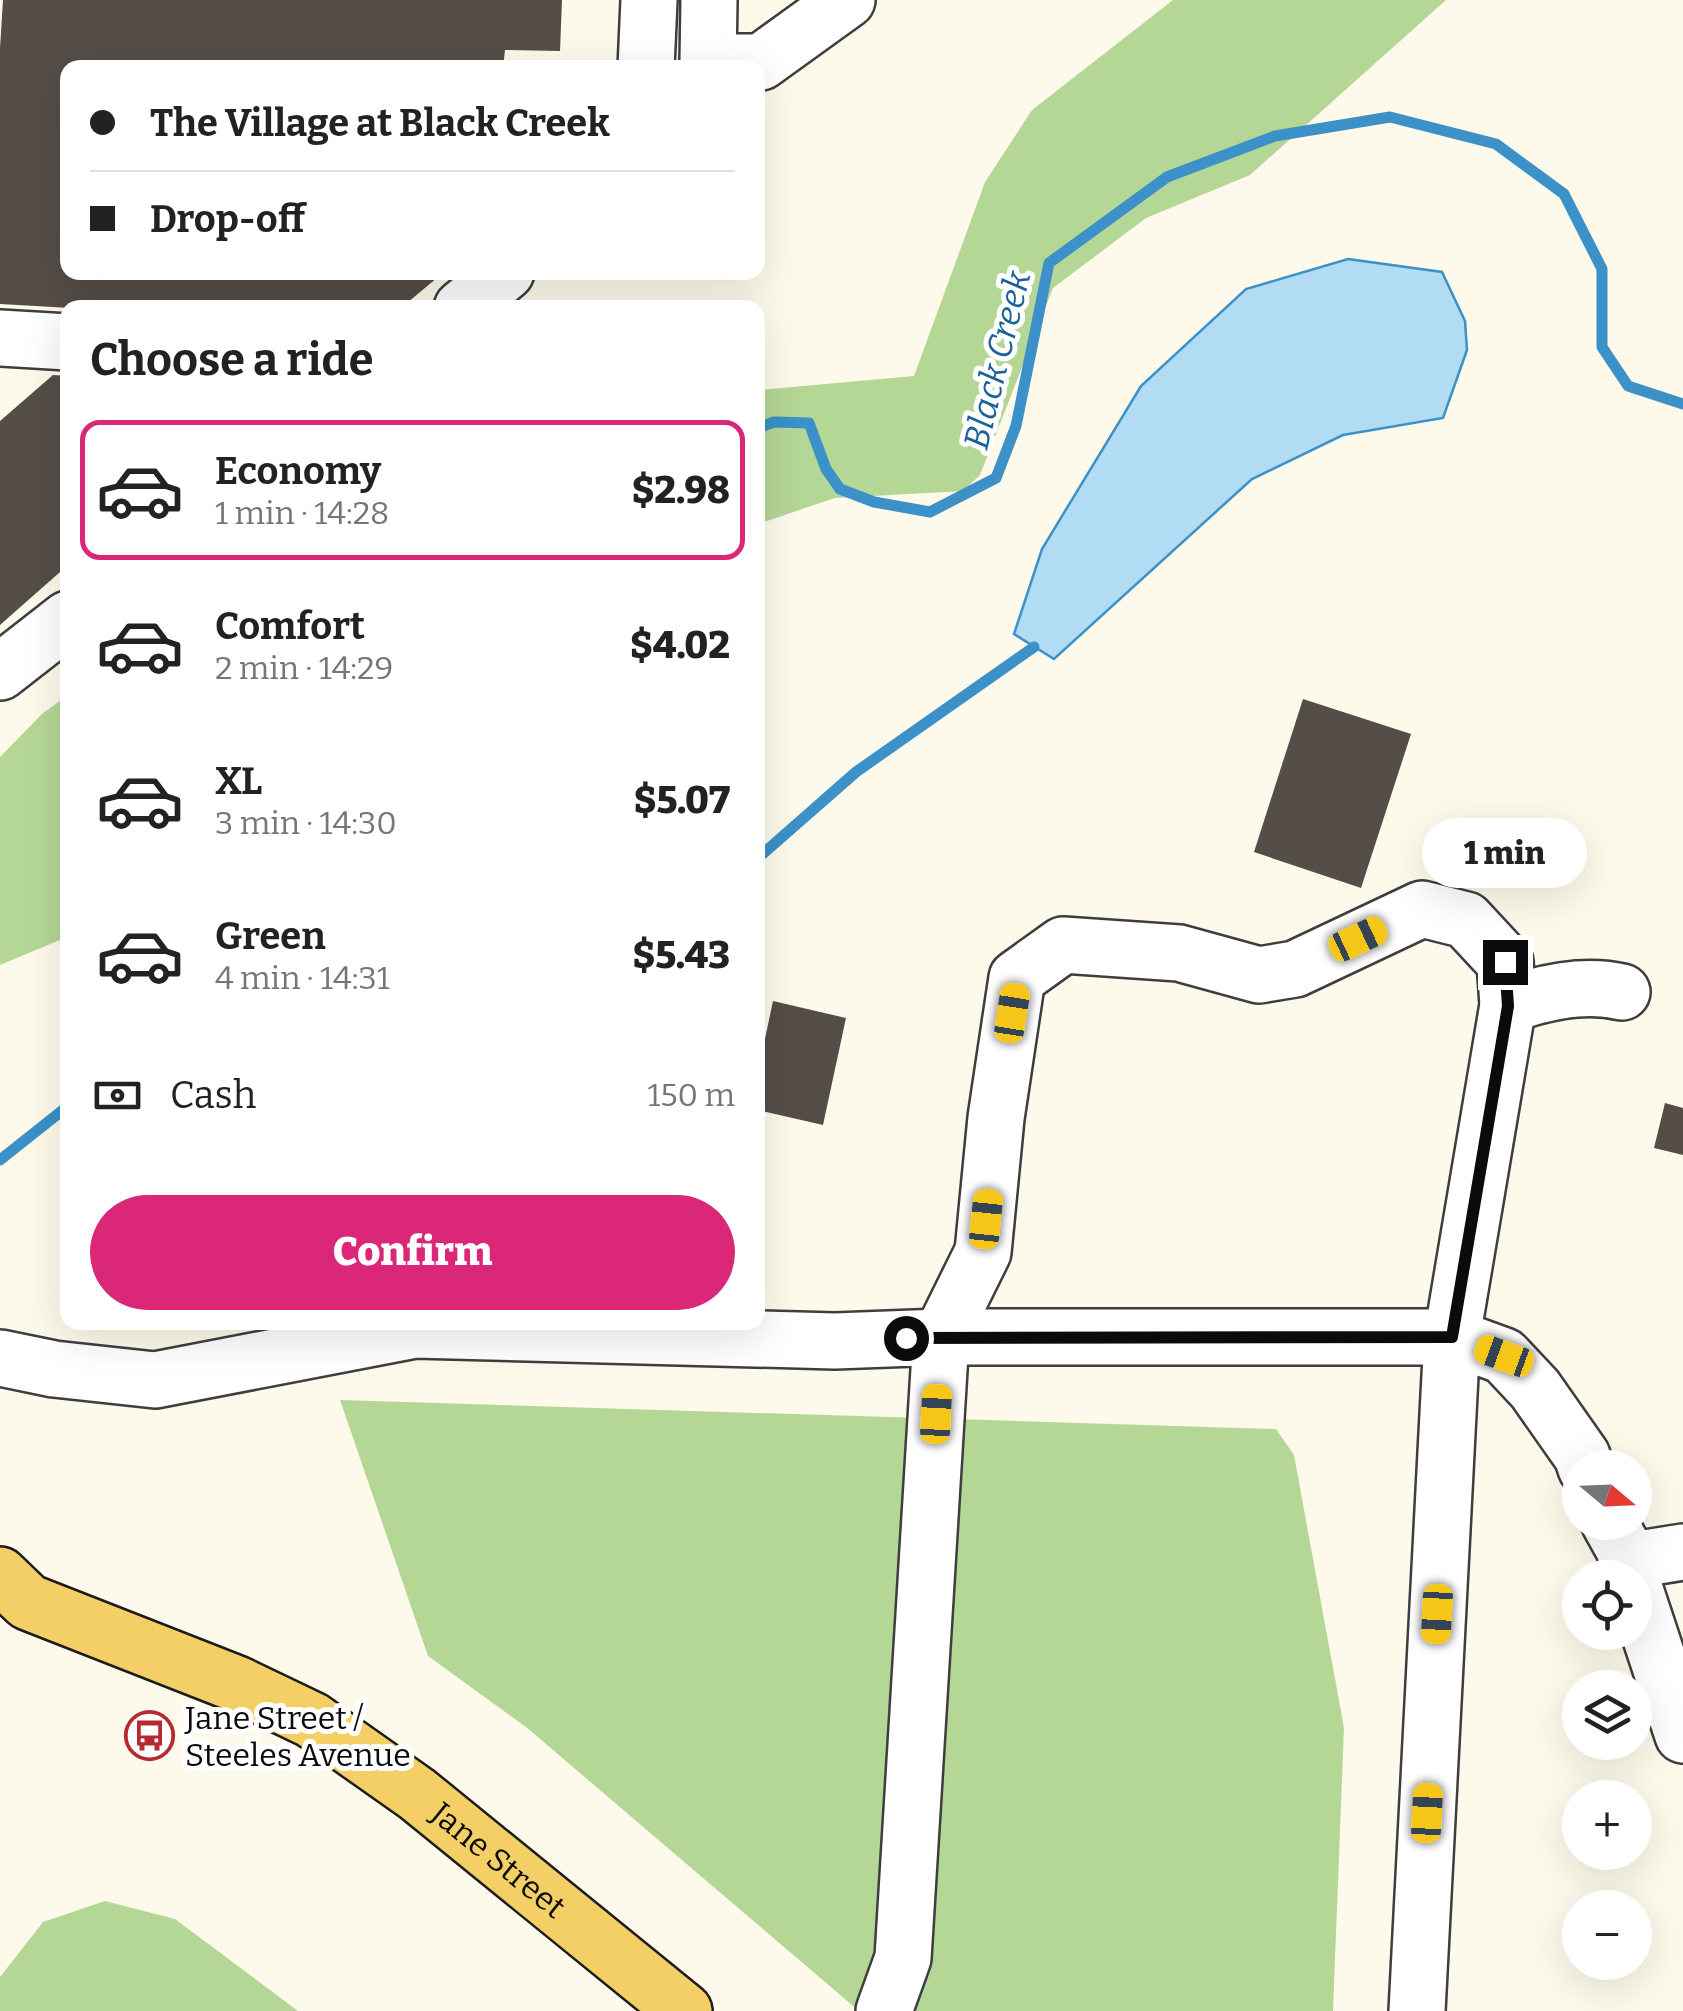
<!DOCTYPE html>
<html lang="en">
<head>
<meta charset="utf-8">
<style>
	:root { --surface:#fff; --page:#f6f6f6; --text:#222; --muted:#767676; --line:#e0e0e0; --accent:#db2777 }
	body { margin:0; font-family:Bitter,serif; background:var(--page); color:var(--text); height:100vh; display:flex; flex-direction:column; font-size:38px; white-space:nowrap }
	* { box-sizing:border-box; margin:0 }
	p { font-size:32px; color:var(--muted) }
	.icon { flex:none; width:55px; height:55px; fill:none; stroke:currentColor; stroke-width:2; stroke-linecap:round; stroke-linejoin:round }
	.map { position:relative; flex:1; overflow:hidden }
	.drawer { position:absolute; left:60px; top:300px; width:705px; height:1030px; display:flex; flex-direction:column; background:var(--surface); border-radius:20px; box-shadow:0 10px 40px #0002 }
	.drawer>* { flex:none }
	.hud { position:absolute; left:60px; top:60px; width:705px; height:220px; border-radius:20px; box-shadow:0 10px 40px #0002; display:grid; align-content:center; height:220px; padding:0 30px; background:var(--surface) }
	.needle { width:65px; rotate:109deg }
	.tools { position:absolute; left:1562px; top:1450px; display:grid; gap:20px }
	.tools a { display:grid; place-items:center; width:90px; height:90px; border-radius:50%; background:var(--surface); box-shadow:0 10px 40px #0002; font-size:50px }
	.end { position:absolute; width:45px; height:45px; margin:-22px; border:12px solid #0b0b0b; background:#fff; box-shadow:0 0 0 5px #fff }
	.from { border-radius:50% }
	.bubble { position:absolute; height:70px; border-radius:35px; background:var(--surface); box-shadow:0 10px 40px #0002; font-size:32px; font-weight:800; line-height:70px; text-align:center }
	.car { position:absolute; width:30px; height:60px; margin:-30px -15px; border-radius:12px; box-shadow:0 0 8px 2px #0007; background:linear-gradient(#f5c518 24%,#345 0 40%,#f5c518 0 76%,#345 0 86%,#f5c518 0) }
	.hud b { display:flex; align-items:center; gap:35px; height:95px; font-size:38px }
	.hud b+b { border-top:2px solid var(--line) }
	.hud i { width:25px; height:25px; background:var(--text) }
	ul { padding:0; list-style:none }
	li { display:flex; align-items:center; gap:30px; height:140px; margin:0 20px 15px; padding:0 10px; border:5px solid transparent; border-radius:20px }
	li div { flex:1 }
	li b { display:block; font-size:38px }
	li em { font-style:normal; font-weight:800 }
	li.current { border-color:var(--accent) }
	li>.icon { width:90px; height:90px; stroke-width:1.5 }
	h2 { padding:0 30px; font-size:45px; line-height:120px }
	.pay { display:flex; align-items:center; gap:25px; height:110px; padding:0 30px; font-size:38px }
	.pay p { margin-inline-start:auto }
	.button { display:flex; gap:20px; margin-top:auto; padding:20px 30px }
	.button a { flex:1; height:115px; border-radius:60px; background:var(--accent); color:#fff; font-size:40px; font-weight:800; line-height:115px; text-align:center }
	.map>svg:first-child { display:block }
</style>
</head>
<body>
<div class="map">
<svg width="1683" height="2011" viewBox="0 0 1683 2011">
	<rect width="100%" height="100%" fill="#fefaeb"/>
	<g fill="#b4d796">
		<polygon points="1173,0 1446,0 1250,175 1146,218 1053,288 980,475 963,491 835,498 758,524 758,390 914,376 985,182 1032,110"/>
		<polygon points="67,696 67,937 0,965 0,757 43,713"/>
		<polygon points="340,1400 1276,1429 1294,1455 1344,1728 1333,2011 859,2011 526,1727 428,1656"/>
		<polygon points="105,1901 175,1919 298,2011 0,2011 0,1977 43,1922"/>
	</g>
	<polygon fill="#b1dcf4" stroke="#3b91c8" stroke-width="2.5" points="1348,259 1442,272 1465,321 1467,350 1443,418 1343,435 1252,479 1054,659 1014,634 1042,549 1141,386 1246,289"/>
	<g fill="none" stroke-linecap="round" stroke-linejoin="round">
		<g stroke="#3b91c8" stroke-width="11">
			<polyline points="758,428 774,422 809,423 826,469 840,489 874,502 930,512 996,478 1016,426 1049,263 1167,177 1275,136 1390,117 1496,144 1564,194 1602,269 1602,347 1628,386 1683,404"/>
			<polyline points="758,858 856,772 1034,647"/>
			<polyline points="0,1160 68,1106"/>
		</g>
	</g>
	<g fill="#544d48">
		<polygon points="3,0 562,0 560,51 505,50 503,68 68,68 68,272 444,272 401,308 70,308 0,304 0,48"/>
		<polygon points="53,375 68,376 68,565 0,625 0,421"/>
		<polygon points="1303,699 1411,734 1361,888 1254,852"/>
		<polygon points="773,1001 846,1018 823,1125 758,1110 758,1072"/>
		<polygon points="1665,1103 1683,1108 1683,1155 1654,1148"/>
	</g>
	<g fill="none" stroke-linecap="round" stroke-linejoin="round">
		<defs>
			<g id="minor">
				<polyline points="709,0 708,62 761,62 847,0"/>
				<polyline points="646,68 649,0"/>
				<polyline points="462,308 506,272"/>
				<polyline points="0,338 68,342"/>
				<polyline points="0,672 68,619"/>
				<path d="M 1508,1005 C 1544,992 1584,983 1622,992"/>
				<polyline points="0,1358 54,1369 155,1380 415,1330 835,1341 941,1337 903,1958 884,2011"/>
				<polyline points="1609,1522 1624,1549 1632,1578"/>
				<polyline points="1627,1561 1683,1552"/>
				<polyline points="1635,1590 1683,1735"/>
				<polyline points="1417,2011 1452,1337 1508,1005 1505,962 1466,920 1422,909 1295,969 1259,975 1179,953 1063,945 1017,978 996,1118 983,1252 941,1337 1452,1337 1504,1356 1535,1389 1582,1456 1586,1468"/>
			</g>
			<g id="major">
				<path id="s1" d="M 0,1575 L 28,1602 L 237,1684 L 312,1720 L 417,1794 L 684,2011"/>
			</g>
		</defs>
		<use href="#minor" stroke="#3e3e3e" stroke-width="60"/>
		<use href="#major" stroke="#1c1c1c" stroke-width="60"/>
		<use href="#minor" stroke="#fff" stroke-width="55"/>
		<use href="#major" stroke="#f4cf65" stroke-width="55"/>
	</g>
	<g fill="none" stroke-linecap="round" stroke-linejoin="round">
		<polyline stroke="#0b0b0b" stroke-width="12" points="906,1338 1452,1337 1508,1006 1505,962"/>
	</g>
	<defs>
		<symbol id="bus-ring" viewBox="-11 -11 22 22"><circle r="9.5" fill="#fff" stroke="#b62931" stroke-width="1.5"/><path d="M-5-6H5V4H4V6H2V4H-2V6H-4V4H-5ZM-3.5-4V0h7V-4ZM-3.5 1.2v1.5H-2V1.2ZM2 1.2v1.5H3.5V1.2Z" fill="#b62931"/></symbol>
	</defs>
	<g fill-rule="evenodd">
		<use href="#bus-ring" x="122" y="1708" width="55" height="55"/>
	</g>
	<g text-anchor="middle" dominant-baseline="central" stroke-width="10" stroke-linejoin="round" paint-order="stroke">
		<g font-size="32" fill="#0b0b0b" stroke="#fff" text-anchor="start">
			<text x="185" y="1718">Jane Street /<tspan x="185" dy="37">Steeles Avenue</tspan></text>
		</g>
		<g font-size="32" fill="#0b0b0b" stroke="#fff">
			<text stroke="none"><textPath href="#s1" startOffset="580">Jane Street</textPath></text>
		</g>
		<g font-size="35" font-style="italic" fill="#1a6298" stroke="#fff">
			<text transform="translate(997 360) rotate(-76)">Black Creek</text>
		</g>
	</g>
</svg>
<div class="tools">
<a><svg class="needle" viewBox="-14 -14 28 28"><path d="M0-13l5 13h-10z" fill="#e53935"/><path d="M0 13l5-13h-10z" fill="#767676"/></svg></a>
<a><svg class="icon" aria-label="locate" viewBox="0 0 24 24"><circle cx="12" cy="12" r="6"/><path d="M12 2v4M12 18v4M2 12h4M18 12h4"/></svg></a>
<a><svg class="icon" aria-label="layers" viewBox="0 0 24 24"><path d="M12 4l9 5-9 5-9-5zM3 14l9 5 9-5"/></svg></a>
<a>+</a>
<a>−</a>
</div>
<i class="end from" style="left:906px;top:1338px"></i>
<i class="end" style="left:1505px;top:962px"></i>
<div class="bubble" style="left:1422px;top:818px;width:165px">1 min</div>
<i class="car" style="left:1358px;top:939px;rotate:65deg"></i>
<i class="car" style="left:1012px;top:1013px;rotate:9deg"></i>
<i class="car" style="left:986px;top:1219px;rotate:6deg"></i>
<i class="car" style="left:1504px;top:1356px;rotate:290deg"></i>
<i class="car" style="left:936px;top:1414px;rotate:3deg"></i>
<i class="car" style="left:1437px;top:1614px;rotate:183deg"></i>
<i class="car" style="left:1427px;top:1813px;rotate:3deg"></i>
<div class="hud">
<b><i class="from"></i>The Village at Black Creek</b>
<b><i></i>Drop-off</b>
</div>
<section class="drawer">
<h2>Choose a ride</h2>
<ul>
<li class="current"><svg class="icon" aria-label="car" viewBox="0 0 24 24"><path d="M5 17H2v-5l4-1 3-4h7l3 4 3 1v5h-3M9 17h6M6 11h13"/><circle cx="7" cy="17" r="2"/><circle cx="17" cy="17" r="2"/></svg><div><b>Economy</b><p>1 min · 14:28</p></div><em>$2.98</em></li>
<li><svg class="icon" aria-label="car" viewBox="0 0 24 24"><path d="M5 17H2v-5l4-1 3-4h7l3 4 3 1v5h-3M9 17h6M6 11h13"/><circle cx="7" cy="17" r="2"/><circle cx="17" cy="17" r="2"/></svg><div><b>Comfort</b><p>2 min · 14:29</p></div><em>$4.02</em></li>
<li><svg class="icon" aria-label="car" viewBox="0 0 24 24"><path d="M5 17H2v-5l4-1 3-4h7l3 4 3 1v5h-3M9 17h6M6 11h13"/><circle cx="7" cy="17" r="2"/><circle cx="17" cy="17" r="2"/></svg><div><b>XL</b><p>3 min · 14:30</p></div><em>$5.07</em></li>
<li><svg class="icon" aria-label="car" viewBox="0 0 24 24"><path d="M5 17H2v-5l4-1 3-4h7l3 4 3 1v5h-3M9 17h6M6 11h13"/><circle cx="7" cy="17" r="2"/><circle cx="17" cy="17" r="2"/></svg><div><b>Green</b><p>4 min · 14:31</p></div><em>$5.43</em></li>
</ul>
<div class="pay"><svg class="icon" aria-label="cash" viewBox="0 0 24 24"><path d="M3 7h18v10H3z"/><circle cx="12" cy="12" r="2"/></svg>Cash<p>150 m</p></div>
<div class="button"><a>Confirm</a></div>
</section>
</div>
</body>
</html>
